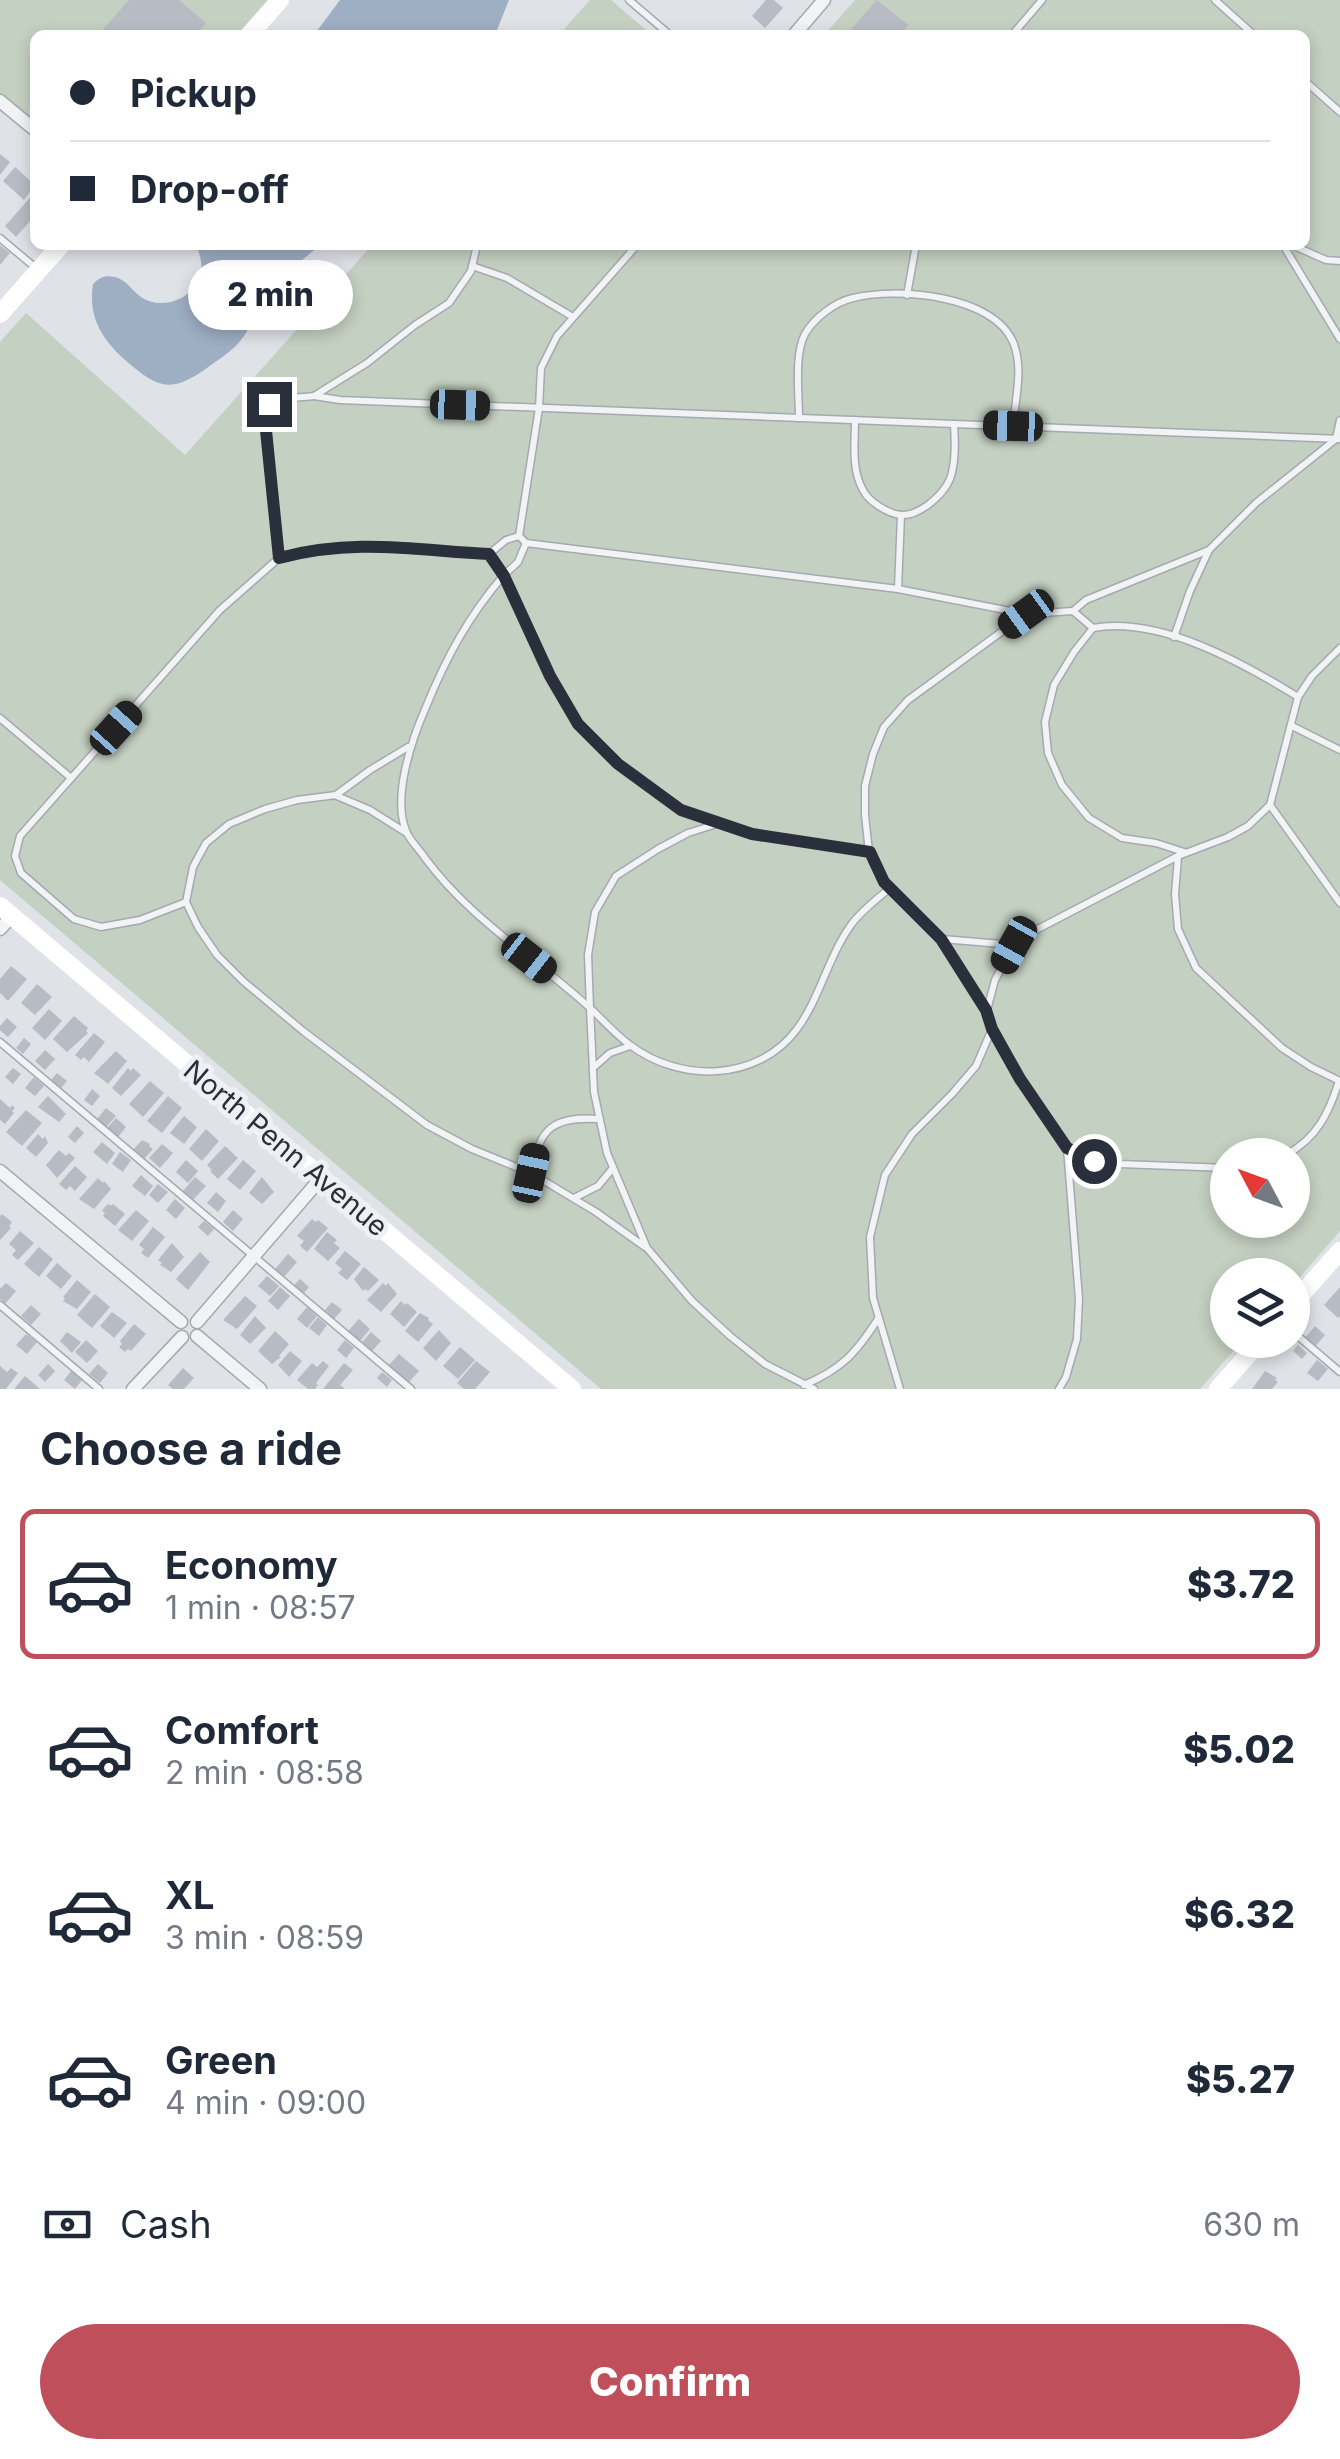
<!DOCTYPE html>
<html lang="en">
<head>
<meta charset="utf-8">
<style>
	:root { --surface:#fff; --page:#f6f6f7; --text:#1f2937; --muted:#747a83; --line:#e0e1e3; --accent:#bf505b }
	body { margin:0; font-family:Inter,sans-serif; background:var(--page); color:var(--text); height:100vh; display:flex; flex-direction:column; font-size:38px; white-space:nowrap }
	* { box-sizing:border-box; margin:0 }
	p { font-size:32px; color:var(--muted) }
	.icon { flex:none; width:55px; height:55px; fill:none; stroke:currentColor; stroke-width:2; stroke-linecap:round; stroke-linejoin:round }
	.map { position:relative; height:1389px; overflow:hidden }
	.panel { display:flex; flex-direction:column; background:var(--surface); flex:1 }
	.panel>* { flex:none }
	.top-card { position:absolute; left:30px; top:30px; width:1280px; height:220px; border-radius:15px; box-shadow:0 5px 15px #0003; display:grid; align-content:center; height:220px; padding:0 40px; background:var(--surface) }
	.needle { width:65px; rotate:311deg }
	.controls { position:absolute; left:1210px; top:1138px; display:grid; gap:20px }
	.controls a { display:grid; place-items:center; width:100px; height:100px; border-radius:50%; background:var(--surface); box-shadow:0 5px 15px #0003; font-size:50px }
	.end { position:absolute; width:45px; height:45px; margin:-22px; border:12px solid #2a2f3c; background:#fff; box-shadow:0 0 0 5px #fff }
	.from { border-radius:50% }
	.bubble { position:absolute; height:70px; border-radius:35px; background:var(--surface); box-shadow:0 5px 15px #0003; font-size:32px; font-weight:800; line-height:70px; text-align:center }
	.car { position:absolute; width:30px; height:60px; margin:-30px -15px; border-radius:12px; box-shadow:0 0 8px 2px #0007; background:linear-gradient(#222 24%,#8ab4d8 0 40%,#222 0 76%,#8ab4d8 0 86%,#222 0) }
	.top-card b { display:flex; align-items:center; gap:35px; height:95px; font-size:38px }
	.top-card b+b { border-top:2px solid var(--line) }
	.top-card i { width:25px; height:25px; background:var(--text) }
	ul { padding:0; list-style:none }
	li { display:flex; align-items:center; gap:30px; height:150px; margin:0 20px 15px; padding:0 20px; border:5px solid transparent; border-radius:15px }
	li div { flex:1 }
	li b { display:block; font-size:38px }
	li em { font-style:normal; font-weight:800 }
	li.active { border-color:var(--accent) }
	li>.icon { width:90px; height:90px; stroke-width:1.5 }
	h2 { padding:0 40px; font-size:45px; line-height:120px }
	.pay { display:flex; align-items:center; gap:25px; height:110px; padding:0 40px; font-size:38px }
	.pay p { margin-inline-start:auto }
	.cta { display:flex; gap:20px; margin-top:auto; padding:20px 40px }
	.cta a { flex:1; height:115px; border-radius:60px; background:var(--accent); color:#fff; font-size:40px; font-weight:800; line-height:115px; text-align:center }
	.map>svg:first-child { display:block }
</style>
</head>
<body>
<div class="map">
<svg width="1340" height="1389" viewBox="0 0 1340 1389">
	<rect width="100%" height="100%" fill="#dfe2e7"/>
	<g fill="#c4d0c1" fill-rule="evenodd">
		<polygon points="0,0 279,0 248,35 35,35 35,126 0,95"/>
		<polygon points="590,0 611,0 652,35 559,35"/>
		<path d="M 855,0 L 1340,0 L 1340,1231 L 1293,1285 L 1292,1275 L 1228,1275 L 1228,1340 L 1243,1340 L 1200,1389 L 601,1389 L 0,880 L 0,342 L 26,313 L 185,455 L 372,245 L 1305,245 L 1305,35 L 824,35 ZM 1228,1155 L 1292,1155 L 1292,1220 L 1228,1220 Z"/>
	</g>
	<g fill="#9eaec3">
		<polygon points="340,0 509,0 495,35 314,35"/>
		<path d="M 196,245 L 320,245 C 303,260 282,275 268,293 C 257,307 252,326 241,340 C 233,350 221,358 211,365 C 172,394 159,390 124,359 C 101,338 88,316 93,284 C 100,277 105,275 115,277 C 127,280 131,290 141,297 C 157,308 179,303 192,290 C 205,276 203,261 196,245 Z"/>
	</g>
	<g fill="#b7bbc3">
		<polygon points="129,0 179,0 206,23 196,35 98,35"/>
		<polygon points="766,0 774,0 783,8 765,28 752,16"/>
		<polygon points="877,0 908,25 900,35 846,35"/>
		<polygon points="0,154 10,162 0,175"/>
		<polygon points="15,167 35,185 24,200 3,181"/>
		<polygon points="35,192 35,220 33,223 30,221 16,237 5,226"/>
		<polygon points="0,245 10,253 0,265"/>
		<polygon points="11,966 27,979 8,1001 0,993 0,979"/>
		<polygon points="37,984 52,997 35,1015 21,1003"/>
		<polygon points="49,1009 62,1021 45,1040 32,1028"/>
		<polygon points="74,1016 88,1028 86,1031 88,1033 67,1052 53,1039"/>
		<polygon points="7,1018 17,1027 8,1037 0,1030 0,1026"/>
		<polygon points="94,1033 105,1042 89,1062 84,1057 81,1060 75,1055"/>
		<polygon points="24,1038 31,1044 23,1054 16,1048"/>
		<polygon points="45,1050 55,1059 45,1070 35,1061"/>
		<polygon points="116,1051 127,1061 108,1084 94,1073"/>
		<polygon points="13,1068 21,1074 13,1084 5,1077"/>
		<polygon points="128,1068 131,1071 133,1068 141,1075 121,1096 112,1088"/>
		<polygon points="57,1073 67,1081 61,1088 51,1080"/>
		<polygon points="34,1077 44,1086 35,1096 25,1088"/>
		<polygon points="150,1081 164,1093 143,1117 129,1104"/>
		<polygon points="92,1089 100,1096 92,1106 84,1100"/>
		<polygon points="48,1096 66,1114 59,1122 38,1107"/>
		<polygon points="168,1096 182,1108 162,1133 147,1121"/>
		<polygon points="0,1099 10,1108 12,1105 15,1108 12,1111 14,1113 5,1124 0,1120"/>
		<polygon points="106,1108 116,1116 106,1127 97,1119"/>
		<polygon points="26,1110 42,1123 22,1146 6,1132"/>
		<polygon points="184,1116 197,1127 184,1144 170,1133"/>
		<polygon points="116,1118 126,1127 118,1137 107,1128"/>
		<polygon points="77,1126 84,1133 75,1143 68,1137"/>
		<polygon points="206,1129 219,1141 202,1161 189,1149"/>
		<polygon points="38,1134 43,1139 45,1136 48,1143 36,1157 26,1148"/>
		<polygon points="142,1140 150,1144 149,1146 153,1149 144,1159 133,1150"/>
		<polygon points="102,1142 115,1153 107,1164 93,1152"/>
		<polygon points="162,1144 173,1153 160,1168 149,1158"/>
		<polygon points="225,1146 238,1158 218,1179 210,1171 212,1170 207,1165"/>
		<polygon points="59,1150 66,1156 69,1153 75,1158 57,1178 46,1165"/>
		<polygon points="120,1152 131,1160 123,1172 112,1164"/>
		<polygon points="186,1160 198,1171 188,1183 176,1172"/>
		<polygon points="243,1160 256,1171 240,1190 227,1179"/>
		<polygon points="75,1166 87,1177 75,1191 70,1186 66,1190 59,1184"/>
		<polygon points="141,1175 153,1186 145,1196 132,1186"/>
		<polygon points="195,1177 206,1186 193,1200 183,1191"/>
		<polygon points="262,1177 274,1192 262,1204 249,1193"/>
		<polygon points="98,1178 103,1183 104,1181 111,1189 94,1209 79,1199"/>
		<polygon points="158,1184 168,1192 158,1203 149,1195"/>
		<polygon points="216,1192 226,1201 218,1212 207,1203"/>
		<polygon points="175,1199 185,1208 176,1219 166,1210"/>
		<polygon points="108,1204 111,1206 113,1204 125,1214 115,1226 103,1216 105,1213 102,1210"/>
		<polygon points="136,1210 149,1221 132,1241 118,1230"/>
		<polygon points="233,1210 243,1219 233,1231 223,1222"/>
		<polygon points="2,1214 12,1222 9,1226 11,1228 0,1240 0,1216"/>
		<polygon points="312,1219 316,1222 318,1220 328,1228 307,1252 300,1246 304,1241 297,1236"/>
		<polygon points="204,1221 214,1229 208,1236 198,1227"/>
		<polygon points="153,1227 165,1237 148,1258 141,1253 144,1249 139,1245"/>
		<polygon points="20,1231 34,1243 18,1260 12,1255 16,1250 9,1244"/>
		<polygon points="327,1232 337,1240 334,1243 340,1248 328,1261 314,1249"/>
		<polygon points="172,1243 184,1257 171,1272 160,1265 162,1263 158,1260"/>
		<polygon points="39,1247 53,1259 39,1277 24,1264"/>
		<polygon points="345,1251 361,1264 347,1280 338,1273 342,1269 335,1263"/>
		<polygon points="200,1252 210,1262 188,1290 176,1279"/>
		<polygon points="288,1254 297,1262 284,1277 275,1269"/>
		<polygon points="57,1263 72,1276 61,1289 46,1276"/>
		<polygon points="364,1267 379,1280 368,1291 365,1289 363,1291 354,1279"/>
		<polygon points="267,1276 279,1286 270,1296 258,1286"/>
		<polygon points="300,1279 309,1287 304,1293 294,1285"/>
		<polygon points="77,1280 91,1292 77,1309 63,1301 65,1298 63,1297"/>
		<polygon points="6,1283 16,1291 5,1304 0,1299 0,1289"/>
		<polygon points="383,1283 386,1286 388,1283 397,1294 381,1312 367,1300"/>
		<polygon points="280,1287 290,1296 278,1310 268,1301"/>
		<polygon points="1340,1287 1340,1316 1338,1318 1324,1305"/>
		<polygon points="95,1294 110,1307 92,1328 77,1315"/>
		<polygon points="245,1296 257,1306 237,1329 223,1320"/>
		<polygon points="401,1301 405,1305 407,1303 417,1312 404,1327 390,1314"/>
		<polygon points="332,1302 342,1310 334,1319 325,1310"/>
		<polygon points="31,1305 41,1314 31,1325 21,1316"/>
		<polygon points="307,1307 317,1316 307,1328 297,1319"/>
		<polygon points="112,1312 127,1323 114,1338 100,1326"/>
		<polygon points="420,1313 429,1318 428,1320 433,1324 418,1342 405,1331"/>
		<polygon points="255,1316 266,1328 250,1344 240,1335"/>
		<polygon points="318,1317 327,1325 319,1336 309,1328"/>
		<polygon points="359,1319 370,1329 360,1341 348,1331"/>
		<polygon points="134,1324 146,1334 131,1351 128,1349 125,1352 119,1347 122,1344 120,1341"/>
		<polygon points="1315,1326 1325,1335 1315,1347 1305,1338"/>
		<polygon points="439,1330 451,1343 436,1361 423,1348"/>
		<polygon points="275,1331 289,1344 279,1356 281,1357 272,1364 258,1351"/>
		<polygon points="67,1332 81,1342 72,1353 60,1341"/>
		<polygon points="371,1332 381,1341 372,1351 362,1342"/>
		<polygon points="26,1334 37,1342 27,1354 16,1345"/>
		<polygon points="86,1340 98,1351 87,1363 75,1352"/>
		<polygon points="345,1340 354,1348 346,1358 337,1350"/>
		<polygon points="1298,1345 1307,1353 1302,1359 1293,1351"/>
		<polygon points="460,1347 475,1360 458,1379 443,1366"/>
		<polygon points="290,1351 302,1361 289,1377 278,1365"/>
		<polygon points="399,1354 419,1371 409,1382 389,1365"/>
		<polygon points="1317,1360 1328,1369 1318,1381 1307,1373"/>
		<polygon points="323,1361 329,1366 316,1383 318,1385 315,1389 308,1389 297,1380 312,1363 317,1367"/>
		<polygon points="476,1361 490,1372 475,1389 464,1389 457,1383"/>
		<polygon points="344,1363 353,1370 340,1385 345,1389 323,1389"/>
		<polygon points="48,1364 55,1371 45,1382 38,1375"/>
		<polygon points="98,1364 108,1373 100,1383 89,1374"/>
		<polygon points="0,1366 7,1372 11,1368 18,1373 6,1389 0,1389"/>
		<polygon points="183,1368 194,1378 184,1389 173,1389 168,1385"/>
		<polygon points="71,1371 82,1380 75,1389 64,1380"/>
		<polygon points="1265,1371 1277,1378 1275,1380 1278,1382 1272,1389 1252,1389"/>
		<polygon points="382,1372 392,1380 387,1387 377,1378"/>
		<polygon points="25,1376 40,1389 14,1389"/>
	</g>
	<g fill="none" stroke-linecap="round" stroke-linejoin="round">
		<defs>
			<g id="lane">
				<polyline points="629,0 670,35"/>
				<polyline points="1215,0 1254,35"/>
				<polyline points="1012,35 1042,0"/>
				<polyline points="1305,81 1340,112"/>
				<polyline points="0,238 37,269"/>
				<polyline points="477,245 471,271 449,303 415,325 367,363 314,396 340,400 1340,439"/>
				<polyline points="1283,245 1340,339"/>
				<polyline points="1292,245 1326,260 1340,261"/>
				<polyline points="472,266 507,278 573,317"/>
				<polyline points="907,295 916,245"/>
				<path d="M 799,418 C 799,395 794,354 805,334 C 814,318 835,302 853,298 C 897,287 993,295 1013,342 C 1024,367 1015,401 1013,426"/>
				<path d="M 855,420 C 855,442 851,469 863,490 C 868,501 888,514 901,515 C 920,516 943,495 950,479 C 956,462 955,441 954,424"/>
				<polyline points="519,536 539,408 541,368 557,336 637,245"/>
				<polyline points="489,554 504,575 518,562 526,543 898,589 1026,614 1073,611 1093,628"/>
				<path d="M 279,558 L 264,411 C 274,396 298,398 314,396"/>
				<polyline points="898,589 901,515"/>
				<polyline points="1073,611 1086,600 1209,550 1256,503 1336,439 1340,420"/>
				<polyline points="1174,637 1190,591 1209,550"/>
				<polyline points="0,718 71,778"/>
				<polyline points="1292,726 1340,750"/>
				<polyline points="408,747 370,770 336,795 297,800 265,809 229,824 206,843 193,867 186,902 198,927 217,955 243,981 303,1031 427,1125 472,1149 531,1173 596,1212 645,1247"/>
				<polyline points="337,796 370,810 405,832"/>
				<polyline points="1270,805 1340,903"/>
				<path d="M 720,823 L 688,833 L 658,849 L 616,876 L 595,912 L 588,955 L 590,1008 C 603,1020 616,1035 630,1045 C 680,1083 758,1082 797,1029 C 820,998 828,957 851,925 C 861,911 877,899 890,888"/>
				<path d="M 1184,852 L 1156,843 L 1122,838 L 1089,818 L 1062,785 L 1048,753 L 1045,722 L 1054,685 L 1074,652 L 1093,628 C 1160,616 1243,663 1298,697"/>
				<polyline points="1178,857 1175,894 1178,929 1196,968 1282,1048 1311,1067 1340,1081"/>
				<polyline points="186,902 140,920 101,927 74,919 21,873 15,856 20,836 220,610 279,558 306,551 350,547 396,546 489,554 506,540 519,536 526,543"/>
				<polyline points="942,939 1014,945"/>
				<polyline points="986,1008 941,939 884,882 869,852 865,815 865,786 873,754 884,727 908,700 1026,614"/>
				<polyline points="992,1030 1020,1079 1067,1148 1094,1161 1120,1164 1228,1168"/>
				<polyline points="0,1042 411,1389"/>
				<polyline points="594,1067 610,1053 630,1046"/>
				<path d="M 1286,1155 C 1317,1138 1329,1113 1339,1081"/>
				<path d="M 531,1173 C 540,1128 552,1116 599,1119"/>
				<polyline points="574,1198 598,1186 613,1168"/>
				<polyline points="0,1305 99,1389"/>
				<polyline points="1292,1331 1340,1372"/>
				<path d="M 804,1385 C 842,1369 856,1353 878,1319"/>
				<path d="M 814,1389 L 765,1364 L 730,1336 L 692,1301 L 647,1248 L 607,1153 L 594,1092 L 590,1008 C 535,958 470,919 425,858 C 420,850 411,842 407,833 C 391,799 412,739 426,707 C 446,658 469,615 504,575 L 550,676 L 578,724 L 619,764 L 681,810 L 752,833 L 869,852"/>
				<polyline points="900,1389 873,1298 870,1237 885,1175 912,1134 952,1094 976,1066 992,1029 987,1010 995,980 1014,945 1036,930 1178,856 1228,837 1248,826 1270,805 1298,697 1312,676 1340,648"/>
				<polyline points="1059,1389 1066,1377 1077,1339 1079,1299 1067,1148"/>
			</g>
			<g id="street">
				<polyline points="794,35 824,0"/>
				<polyline points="0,101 35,130"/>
				<polyline points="0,929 12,916"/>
				<polyline points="0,1171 181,1322"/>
				<polyline points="197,1322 322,1177"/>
				<polyline points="197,1336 260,1389"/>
				<polyline points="133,1389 182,1337"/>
			</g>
		</defs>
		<use href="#lane" stroke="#a5a9b0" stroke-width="9"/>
		<use href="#street" stroke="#a5a9b0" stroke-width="15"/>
		<use href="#lane" stroke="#f1f3f5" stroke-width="6"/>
		<use href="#street" stroke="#f1f3f5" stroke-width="12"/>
		<g stroke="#fff" stroke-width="18">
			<polyline points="249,35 280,0"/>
			<polyline points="0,314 61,245"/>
			<polyline points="0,906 572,1389"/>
			<polyline points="1292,1305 1340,1251"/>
			<polyline points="1218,1389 1261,1340"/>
		</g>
	</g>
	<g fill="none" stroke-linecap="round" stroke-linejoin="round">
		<path stroke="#2a2f3c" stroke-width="12" d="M 269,404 L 264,411 L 279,558 C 354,538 414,550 489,554 L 504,576 L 550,676 L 578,724 L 618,764 L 681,810 L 752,834 L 870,852 L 884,882 L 941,939 L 986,1010 L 992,1029 L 1020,1079 L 1067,1148 L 1094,1161"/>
	</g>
	<g text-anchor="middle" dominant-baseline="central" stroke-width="10" stroke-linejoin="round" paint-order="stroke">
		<g font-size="28" fill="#2a2f3c" stroke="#eef1f4">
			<text transform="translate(286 1148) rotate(40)">North Penn Avenue</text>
		</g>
	</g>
</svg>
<div class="controls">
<a><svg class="needle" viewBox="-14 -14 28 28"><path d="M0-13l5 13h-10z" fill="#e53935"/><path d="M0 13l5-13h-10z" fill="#747a83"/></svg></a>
<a><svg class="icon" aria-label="layers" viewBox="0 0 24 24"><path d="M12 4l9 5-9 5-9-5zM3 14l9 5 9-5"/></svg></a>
</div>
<i class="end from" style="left:1094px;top:1161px"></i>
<i class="end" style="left:269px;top:404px"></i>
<div class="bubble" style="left:188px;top:260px;width:165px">2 min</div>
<i class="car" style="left:460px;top:405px;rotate:92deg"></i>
<i class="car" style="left:1013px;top:426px;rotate:272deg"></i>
<i class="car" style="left:1026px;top:614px;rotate:234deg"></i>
<i class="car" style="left:116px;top:728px;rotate:42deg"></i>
<i class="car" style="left:1014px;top:945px;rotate:209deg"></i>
<i class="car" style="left:529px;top:958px;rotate:128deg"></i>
<i class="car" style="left:531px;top:1173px;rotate:12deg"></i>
<div class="top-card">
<b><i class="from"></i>Pickup</b>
<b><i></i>Drop-off</b>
</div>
</div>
<section class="panel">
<h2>Choose a ride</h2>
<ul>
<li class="active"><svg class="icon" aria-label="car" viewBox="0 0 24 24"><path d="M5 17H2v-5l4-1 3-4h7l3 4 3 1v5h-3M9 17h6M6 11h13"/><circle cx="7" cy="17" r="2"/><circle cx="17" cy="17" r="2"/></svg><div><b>Economy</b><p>1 min · 08:57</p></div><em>$3.72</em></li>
<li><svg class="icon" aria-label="car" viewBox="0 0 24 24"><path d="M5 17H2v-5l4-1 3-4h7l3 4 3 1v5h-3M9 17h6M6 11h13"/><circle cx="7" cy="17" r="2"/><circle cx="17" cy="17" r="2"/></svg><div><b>Comfort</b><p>2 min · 08:58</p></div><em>$5.02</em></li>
<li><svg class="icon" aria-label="car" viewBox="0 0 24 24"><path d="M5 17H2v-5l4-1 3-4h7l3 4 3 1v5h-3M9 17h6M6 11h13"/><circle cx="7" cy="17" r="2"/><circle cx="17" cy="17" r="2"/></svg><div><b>XL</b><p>3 min · 08:59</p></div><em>$6.32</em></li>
<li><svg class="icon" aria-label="car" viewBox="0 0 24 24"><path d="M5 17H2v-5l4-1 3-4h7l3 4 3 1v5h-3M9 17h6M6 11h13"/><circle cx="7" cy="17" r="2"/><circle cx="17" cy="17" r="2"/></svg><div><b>Green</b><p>4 min · 09:00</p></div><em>$5.27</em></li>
</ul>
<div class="pay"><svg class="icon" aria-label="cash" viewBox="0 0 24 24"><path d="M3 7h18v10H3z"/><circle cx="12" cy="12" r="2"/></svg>Cash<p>630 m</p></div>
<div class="cta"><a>Confirm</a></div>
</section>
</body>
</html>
